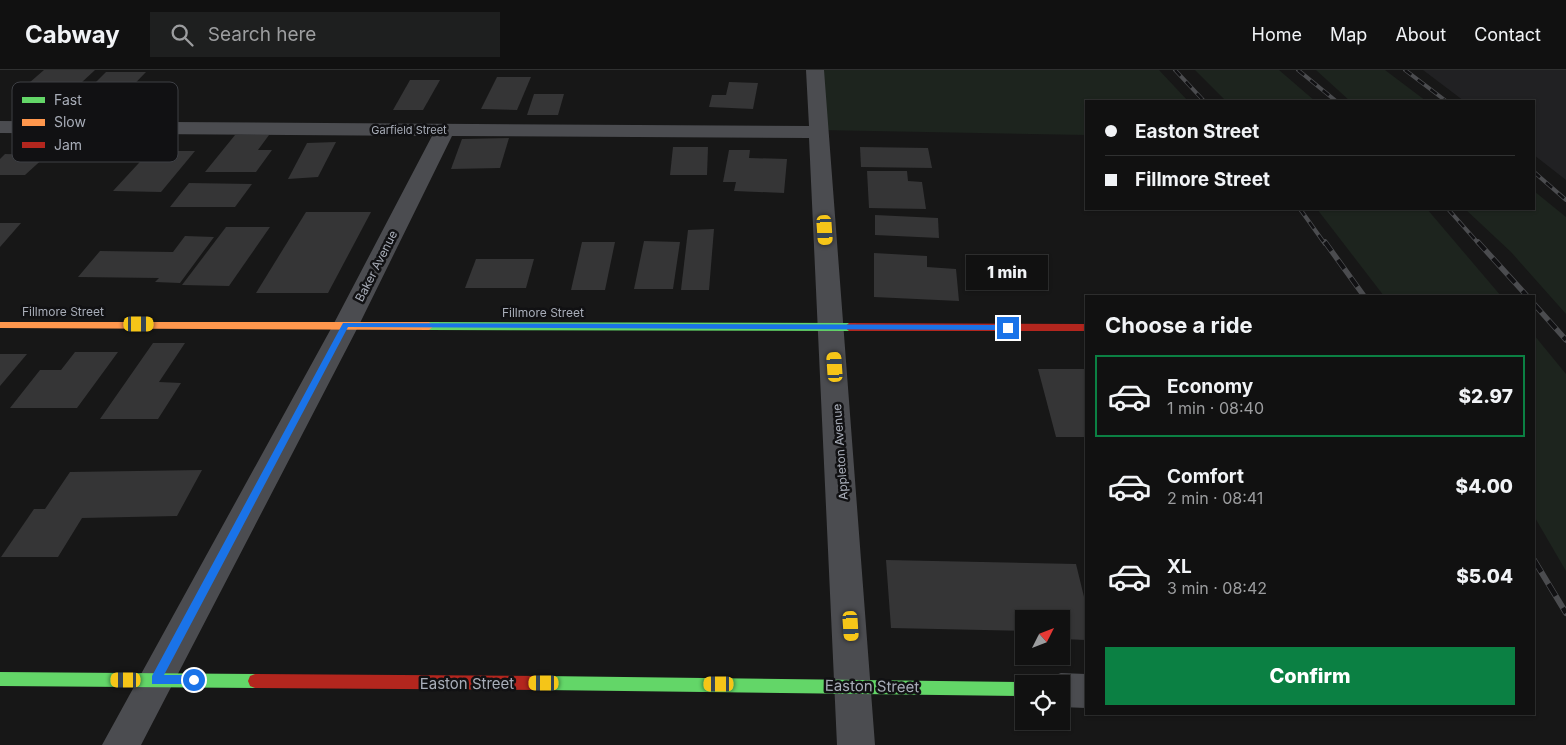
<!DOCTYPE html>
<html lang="en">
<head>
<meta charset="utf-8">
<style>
	:root { --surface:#111; --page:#1e1f1f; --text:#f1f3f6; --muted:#9c9d9f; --line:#303131; --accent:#0b8043 }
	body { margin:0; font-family:Inter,sans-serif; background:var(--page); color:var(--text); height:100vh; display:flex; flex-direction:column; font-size:19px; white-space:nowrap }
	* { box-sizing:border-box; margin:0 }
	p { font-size:16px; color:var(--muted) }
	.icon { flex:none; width:28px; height:28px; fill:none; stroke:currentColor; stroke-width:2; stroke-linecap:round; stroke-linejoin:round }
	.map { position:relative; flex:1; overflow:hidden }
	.details { position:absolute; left:1085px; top:225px; width:450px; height:420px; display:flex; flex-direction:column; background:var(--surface); border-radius:0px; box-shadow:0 1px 4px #0004,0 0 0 1px var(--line) }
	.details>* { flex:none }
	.hud { position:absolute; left:1085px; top:30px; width:450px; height:110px; border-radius:0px; box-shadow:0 1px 4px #0004,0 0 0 1px var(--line); display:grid; align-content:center; height:110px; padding:0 20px; background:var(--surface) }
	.needle { width:32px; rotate:48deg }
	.fabs { position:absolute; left:1015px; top:540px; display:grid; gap:10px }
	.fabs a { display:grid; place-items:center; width:55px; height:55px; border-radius:0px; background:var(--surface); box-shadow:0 1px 4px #0004,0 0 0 1px var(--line); font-size:25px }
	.end { position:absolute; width:22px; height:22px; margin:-11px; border:6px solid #1a73e8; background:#fff; box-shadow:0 0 0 2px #fff }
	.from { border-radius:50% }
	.bubble { position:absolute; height:35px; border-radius:0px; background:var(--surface); box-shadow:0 1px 4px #0004,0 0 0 1px var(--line); font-size:16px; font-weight:800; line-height:35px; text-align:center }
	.car { position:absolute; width:15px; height:30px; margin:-15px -8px; border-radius:6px; box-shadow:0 0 4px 1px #0007; background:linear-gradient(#f5c518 24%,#345 0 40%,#f5c518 0 76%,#345 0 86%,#f5c518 0) }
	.hud b { display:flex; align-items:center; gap:18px; height:48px; font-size:19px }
	.hud b+b { border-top:1px solid var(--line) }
	.hud i { width:12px; height:12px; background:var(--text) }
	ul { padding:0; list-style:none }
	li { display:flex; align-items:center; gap:15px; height:82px; margin:0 10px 8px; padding:0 10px; border:2px solid transparent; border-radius:0px }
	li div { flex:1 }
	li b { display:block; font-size:19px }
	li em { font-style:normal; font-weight:800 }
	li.current { border-color:var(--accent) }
	li>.icon { width:45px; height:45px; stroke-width:1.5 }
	h2 { padding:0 20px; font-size:22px; line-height:60px }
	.cta { display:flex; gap:10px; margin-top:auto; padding:10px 20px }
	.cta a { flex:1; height:58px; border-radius:0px; background:var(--accent); color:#fff; font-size:20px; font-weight:800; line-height:58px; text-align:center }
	header { display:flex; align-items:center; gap:30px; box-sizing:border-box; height:70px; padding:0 25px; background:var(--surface); border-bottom:1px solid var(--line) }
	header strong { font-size:24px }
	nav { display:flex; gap:28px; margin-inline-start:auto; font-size:18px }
	.search { width:350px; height:45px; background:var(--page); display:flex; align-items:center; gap:12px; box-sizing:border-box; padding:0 18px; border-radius:0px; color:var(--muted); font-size:19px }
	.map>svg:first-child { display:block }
</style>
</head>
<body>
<header>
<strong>Cabway</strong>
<div class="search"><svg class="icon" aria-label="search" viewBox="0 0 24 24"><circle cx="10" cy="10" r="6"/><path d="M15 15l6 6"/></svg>Search here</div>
<nav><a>Home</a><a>Map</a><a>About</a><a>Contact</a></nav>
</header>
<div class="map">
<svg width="1566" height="675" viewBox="0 0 1566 675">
	<rect width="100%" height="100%" fill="#171717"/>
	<polygon fill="#212123" points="1423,0 1566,0 1566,110 1534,85 1534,31 1464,31"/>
	<g fill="#1d241e">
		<polygon points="816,0 1159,0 1188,31 1086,31 1086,65 819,60"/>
		<polygon points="1195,0 1279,0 1315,31 1226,31"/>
		<polygon points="1316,0 1385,0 1426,31 1350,31"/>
		<polygon points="1534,121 1566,147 1566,244 1511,182 1465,139 1534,139"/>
		<polygon points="1317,139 1427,139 1501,226 1384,226"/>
		<polygon points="1534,265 1566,304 1566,501 1534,446"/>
	</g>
	<g fill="#353536">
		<polygon points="44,0 95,0 67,26 14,26"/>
		<polygon points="106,2 146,2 117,32 76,32"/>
		<polygon points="497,7 531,7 517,40 481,39"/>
		<polygon points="410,10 440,10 423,40 393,40"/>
		<polygon points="729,12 758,13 753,39 709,37 712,25 726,25"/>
		<polygon points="534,24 564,24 558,45 527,45"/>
		<polygon points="235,65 269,65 258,80 272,80 256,102 205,102"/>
		<polygon points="509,68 500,98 451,99 462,69"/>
		<polygon points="336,72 318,107 288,109 307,73"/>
		<polygon points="673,77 708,77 707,105 670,105"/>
		<polygon points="860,77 928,78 932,98 861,97"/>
		<polygon points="729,80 750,80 749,88 787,89 784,123 734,121 736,112 723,112"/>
		<polygon points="150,81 195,81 161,122 113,121"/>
		<polygon points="5,84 47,85 25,105 0,105 0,89"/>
		<polygon points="867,101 907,101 908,111 922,112 926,139 869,138"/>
		<polygon points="189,113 252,114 235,137 170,137"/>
		<polygon points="306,142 371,142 328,223 256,223"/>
		<polygon points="875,145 938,148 939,168 875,165"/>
		<polygon points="0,153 21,153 0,177"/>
		<polygon points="226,157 270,157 229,216 182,215"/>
		<polygon points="714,159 709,220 681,220 688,160"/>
		<polygon points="185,166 214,167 180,213 155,212 159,208 78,207 100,181 173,182"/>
		<polygon points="644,171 680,172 673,219 634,219"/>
		<polygon points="582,172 615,172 605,220 571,220"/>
		<polygon points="874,183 927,186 927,197 956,199 959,231 874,227"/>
		<polygon points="476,189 534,189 526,218 465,218"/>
		<polygon points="153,273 185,273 159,312 181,313 158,349 100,349"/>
		<polygon points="75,282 118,282 77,338 10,338 40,300 61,300"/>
		<polygon points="0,284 27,284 0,316"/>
		<polygon points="1038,299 1086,299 1086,367 1056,367"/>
		<polygon points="202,400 177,446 82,448 58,487 1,487 34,439 45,439 70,402"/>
		<polygon points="886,490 1076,494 1086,535 1086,570 1061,569 1061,549 1024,549 1024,561 891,558"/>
	</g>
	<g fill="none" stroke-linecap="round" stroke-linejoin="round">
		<g fill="#4b4c50" fill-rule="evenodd">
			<polygon points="806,0 824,0 875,675 837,675 809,68 452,66 359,255 141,675 102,675 333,255 432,66 0,63 0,51 809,56"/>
			<polygon points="1061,603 1086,604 1086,638 1061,637 1061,614 1046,614 1048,608"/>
		</g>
		<g fill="#63d668" fill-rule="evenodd">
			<polygon points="429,252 849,253 854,257 849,261 429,260 424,256"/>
			<polygon points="0,602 255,604 260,606 262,611 260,616 255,618 0,616"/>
			<polygon points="544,606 1024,612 1028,614 1024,614 1024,626 544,620 539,618 537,613 539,608"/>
		</g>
		<polygon fill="#ff974d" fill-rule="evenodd" points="0,252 429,252 434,256 429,260 0,258"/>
		<g fill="#b3261e" fill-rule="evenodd">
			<polygon points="849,253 1086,254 1086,261 849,261 844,257"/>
			<polygon points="255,604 544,606 549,608 551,613 549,618 544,620 255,618 250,616 248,611 250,606"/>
		</g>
		<defs>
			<g id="rail-far2">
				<polyline points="1175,0 1204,31"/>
				<polyline points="1298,0 1336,31"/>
				<polyline points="1405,0 1446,31"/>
				<polyline points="1534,102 1566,130"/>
				<polyline points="1300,139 1325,174"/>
				<polyline points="1448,139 1479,174"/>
			</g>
			<g id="rail-far1">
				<polyline points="1325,172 1364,226"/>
				<polyline points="1478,172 1527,226"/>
				<polyline points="1534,234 1566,270"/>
			</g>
			<polyline id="rail" points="1534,490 1566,543"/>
		</defs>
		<use href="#rail-far2" stroke="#4b4c4f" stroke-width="4"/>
		<use href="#rail-far1" stroke="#4b4c4f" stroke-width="5.5"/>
		<use href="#rail" stroke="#4b4c4f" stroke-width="6"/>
		<use href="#rail-far2" stroke="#111113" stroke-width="2.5" stroke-dasharray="8" stroke-linecap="butt"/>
		<use href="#rail-far1" stroke="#111113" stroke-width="4" stroke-dasharray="11" stroke-linecap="butt"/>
		<use href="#rail" stroke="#111113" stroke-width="4.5" stroke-dasharray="14" stroke-linecap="butt"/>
	</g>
	<polygon fill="#1a73e8" points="343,253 1008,255 1012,258 1008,260 348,257 164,605 194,605 198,607 198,614 152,614 152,606"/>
	<g text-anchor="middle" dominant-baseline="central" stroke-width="5" stroke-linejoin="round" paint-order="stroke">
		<g font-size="11" fill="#a8adb8" stroke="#111113">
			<text x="409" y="60">Garfield Street</text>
		</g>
		<g font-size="12" fill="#a8adb8" stroke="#111113">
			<text transform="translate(376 196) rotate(-63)">Baker Avenue</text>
			<text x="63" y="241">Fillmore Street</text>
			<text x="543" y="242">Fillmore Street</text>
			<text transform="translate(840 382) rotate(-94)">Appleton Avenue</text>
		</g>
		<g font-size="15" fill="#a8adb8" stroke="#111113">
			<text x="467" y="613">Easton Street</text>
			<text transform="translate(872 616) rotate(1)">Easton Street</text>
		</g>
	</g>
	<rect x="12" y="12" width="166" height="80" rx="8" fill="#111113" stroke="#3e4045" stroke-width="1"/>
	<rect x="22" y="27" width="23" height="6" fill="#63d668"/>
	<rect x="22" y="49" width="23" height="7" fill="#ff974d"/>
	<rect x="22" y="72" width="23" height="6" fill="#b3261e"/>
	<g font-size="14" fill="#a8adb8">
		<text x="54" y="35">Fast</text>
		<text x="54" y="57">Slow</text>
		<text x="54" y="80">Jam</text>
	</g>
</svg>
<div class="fabs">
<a><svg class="needle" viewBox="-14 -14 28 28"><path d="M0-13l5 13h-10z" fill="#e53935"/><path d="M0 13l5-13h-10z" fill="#9c9d9f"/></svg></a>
<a><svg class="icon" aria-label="locate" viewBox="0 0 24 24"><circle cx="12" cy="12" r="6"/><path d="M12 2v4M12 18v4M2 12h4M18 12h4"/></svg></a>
</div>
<i class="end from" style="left:194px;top:610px"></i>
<i class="end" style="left:1008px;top:258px"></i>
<div class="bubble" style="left:966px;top:185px;width:82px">1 min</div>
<i class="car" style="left:825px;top:160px;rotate:176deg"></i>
<i class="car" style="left:139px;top:254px;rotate:90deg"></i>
<i class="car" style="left:835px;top:297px;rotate:356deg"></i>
<i class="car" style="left:851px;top:556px;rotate:176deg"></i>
<i class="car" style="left:126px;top:610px;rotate:270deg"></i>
<i class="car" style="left:544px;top:613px;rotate:270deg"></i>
<i class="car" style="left:719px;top:614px;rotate:270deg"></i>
<div class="hud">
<b><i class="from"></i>Easton Street</b>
<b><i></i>Fillmore Street</b>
</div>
<section class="details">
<h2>Choose a ride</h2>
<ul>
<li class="current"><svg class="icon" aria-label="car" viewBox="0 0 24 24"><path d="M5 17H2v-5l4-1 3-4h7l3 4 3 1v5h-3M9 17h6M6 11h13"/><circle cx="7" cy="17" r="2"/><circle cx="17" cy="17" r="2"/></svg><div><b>Economy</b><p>1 min · 08:40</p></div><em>$2.97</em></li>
<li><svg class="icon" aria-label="car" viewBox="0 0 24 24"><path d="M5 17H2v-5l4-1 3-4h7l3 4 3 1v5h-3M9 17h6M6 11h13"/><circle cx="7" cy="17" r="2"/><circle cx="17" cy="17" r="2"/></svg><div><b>Comfort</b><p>2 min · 08:41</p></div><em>$4.00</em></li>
<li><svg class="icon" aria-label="car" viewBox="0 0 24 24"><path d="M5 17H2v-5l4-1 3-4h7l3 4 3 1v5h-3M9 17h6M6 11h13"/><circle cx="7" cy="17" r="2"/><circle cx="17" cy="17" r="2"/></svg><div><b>XL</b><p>3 min · 08:42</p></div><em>$5.04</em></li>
</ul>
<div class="cta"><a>Confirm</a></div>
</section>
</div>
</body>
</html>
